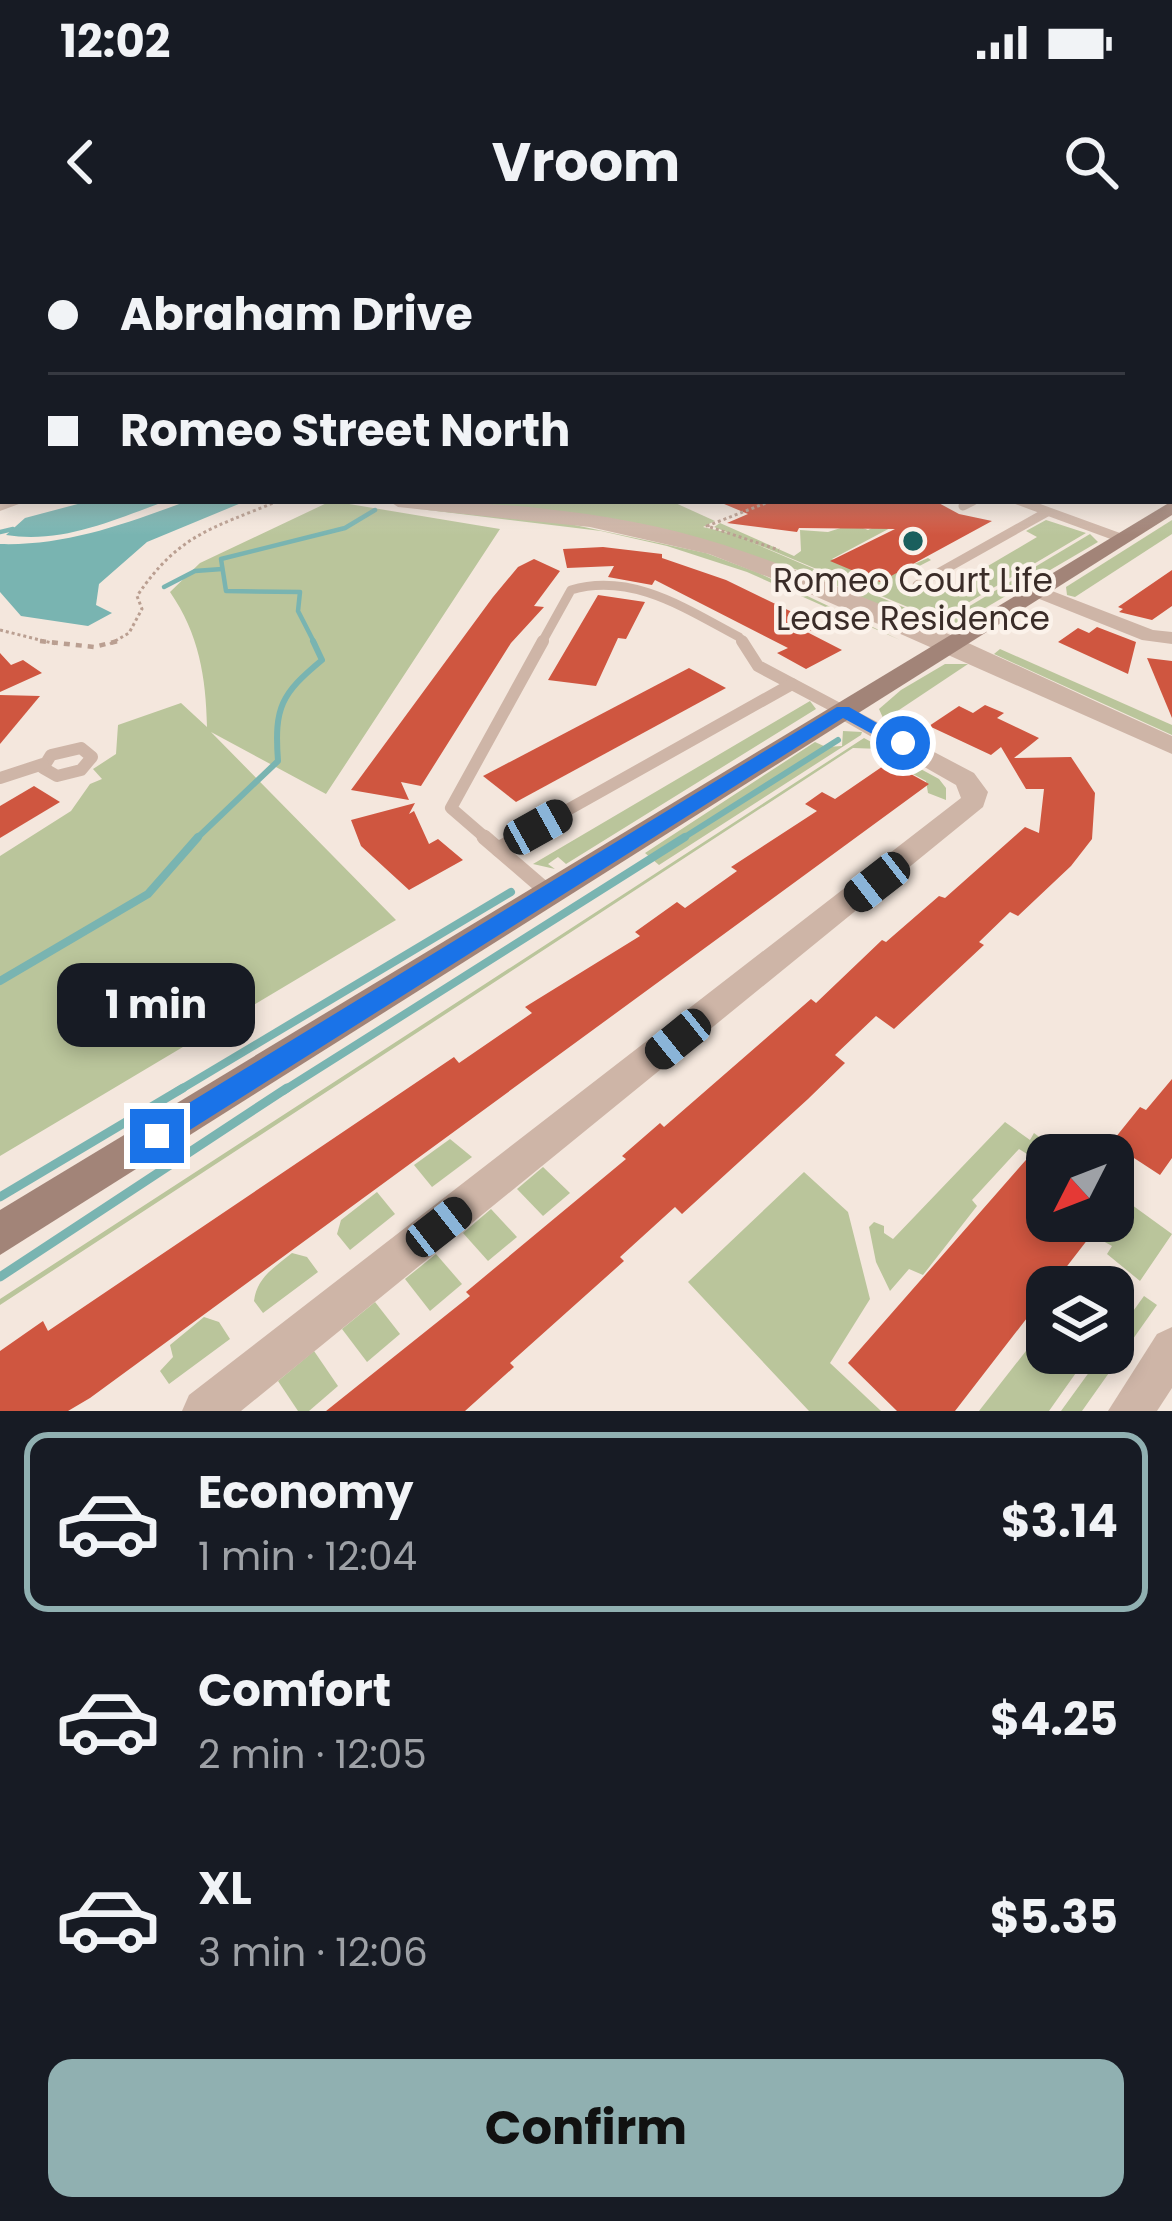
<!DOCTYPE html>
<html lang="en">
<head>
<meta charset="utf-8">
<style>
	:root { --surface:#171b24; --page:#242831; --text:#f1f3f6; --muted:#9ea1a6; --line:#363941; --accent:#90b0b1 }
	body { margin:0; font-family:Poppins,sans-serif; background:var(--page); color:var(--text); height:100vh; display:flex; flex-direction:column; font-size:45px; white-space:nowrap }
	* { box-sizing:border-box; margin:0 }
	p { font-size:39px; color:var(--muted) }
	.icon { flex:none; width:66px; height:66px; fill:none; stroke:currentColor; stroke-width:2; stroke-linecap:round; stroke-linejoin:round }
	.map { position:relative; height:1171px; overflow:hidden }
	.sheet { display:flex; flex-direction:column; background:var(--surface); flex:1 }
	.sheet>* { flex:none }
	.guide { position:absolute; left:0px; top:0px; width:1173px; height:264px; box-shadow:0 6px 18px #0003; display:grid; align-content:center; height:264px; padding:0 48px; background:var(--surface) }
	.needle { width:78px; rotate:228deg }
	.controls { position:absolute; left:1026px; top:894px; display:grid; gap:24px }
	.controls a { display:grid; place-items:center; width:108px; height:108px; border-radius:24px; background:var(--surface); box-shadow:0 6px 18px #0003; font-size:60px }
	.end { position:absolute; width:54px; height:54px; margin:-27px; border:15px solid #1a73e8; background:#fff; box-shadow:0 0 0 6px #fff }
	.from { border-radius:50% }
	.bubble { position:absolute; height:84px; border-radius:24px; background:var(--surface); box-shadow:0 6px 18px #0003; font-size:39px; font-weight:700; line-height:84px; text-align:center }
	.car { position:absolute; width:36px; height:72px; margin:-36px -18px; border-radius:15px; box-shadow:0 0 9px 3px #0007; background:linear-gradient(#222 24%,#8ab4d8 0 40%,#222 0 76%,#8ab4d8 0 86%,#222 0) }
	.guide b { display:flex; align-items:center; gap:42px; height:114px; font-size:45px }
	.guide b+b { border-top:3px solid var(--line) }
	.guide i { width:30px; height:30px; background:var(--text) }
	ul { padding:21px 0 0; list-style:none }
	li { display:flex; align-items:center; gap:36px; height:180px; margin:0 24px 18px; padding:0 24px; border:6px solid transparent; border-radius:24px }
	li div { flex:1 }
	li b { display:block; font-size:45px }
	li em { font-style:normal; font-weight:700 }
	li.on { border-color:var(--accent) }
	li>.icon { width:108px; height:108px; stroke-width:1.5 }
	.button { display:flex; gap:24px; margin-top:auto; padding:24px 48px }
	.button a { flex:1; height:138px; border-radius:24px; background:var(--accent); color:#111; font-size:48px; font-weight:700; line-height:138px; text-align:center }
	.status { display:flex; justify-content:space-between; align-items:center; height:84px; padding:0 60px; background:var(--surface); direction:ltr }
	.status svg { height:33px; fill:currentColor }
	header { display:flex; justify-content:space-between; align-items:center; height:156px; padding:0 48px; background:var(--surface); font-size:54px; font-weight:700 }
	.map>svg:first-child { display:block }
</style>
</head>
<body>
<div class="status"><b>12:02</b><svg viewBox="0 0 49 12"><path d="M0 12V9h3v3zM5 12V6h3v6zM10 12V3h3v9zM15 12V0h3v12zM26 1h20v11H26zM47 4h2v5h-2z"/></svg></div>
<header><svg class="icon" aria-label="back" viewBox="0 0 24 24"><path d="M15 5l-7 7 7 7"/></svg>Vroom<svg class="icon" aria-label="search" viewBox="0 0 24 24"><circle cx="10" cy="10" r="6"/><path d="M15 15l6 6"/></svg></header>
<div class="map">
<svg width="1172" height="1171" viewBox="0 0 1172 1171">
	<rect width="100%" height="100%" fill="#f4e7dd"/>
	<g fill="#bac59b">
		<path d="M 331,261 L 500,289 L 326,554 L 211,492 L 396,680 L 0,916 L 0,616 L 71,571 L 90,544 L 102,539 L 93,529 L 116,514 L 118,485 L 181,463 L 207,487 C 206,437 199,394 170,352 L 200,323 Z"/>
		<polygon points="434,261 671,261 715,281 703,287 729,293 714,287 720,283 794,316 801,311 800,290 828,292 853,284 868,290 926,261 941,261 832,319 882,338 928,318 931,320 898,337 919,351 927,347 942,353 1037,297 1026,291 1046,280 1086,293 939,380 730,293 936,381 924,385 805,332 770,322 492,267"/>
		<polygon points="411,268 570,284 706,313 759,333 900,400 747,332 667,306 601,291"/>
		<polygon points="1172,280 1172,294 1075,357 1067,355 1066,347"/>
		<polygon points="1090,294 1098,302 958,384 943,382"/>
		<polygon points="1000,409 1172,485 1172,495 994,414"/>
		<polygon points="945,424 968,424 884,480 879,469 901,450"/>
		<polygon points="810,461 816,469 566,624 558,617 548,624 555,629 533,624"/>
		<polygon points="843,491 862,492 861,495 659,625 645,613 815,502 826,507 842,506"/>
		<polygon points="864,498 939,539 946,548 946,560 928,553 926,541 896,525 900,519 881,509 853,508 0,1065 0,1059"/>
		<polygon points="1005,882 1030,900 1034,893 1042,899 1027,914 1019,909 972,960 977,966 923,1035 909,1029 890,1051 876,1022 869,987 874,982 884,986 884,993 893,999"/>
		<polygon points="450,899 472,917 432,947 414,925"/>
		<polygon points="543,927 570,953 543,976 517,949"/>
		<polygon points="804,932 848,972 870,1059 830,1123 881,1171 809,1171 688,1042"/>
		<polygon points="377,952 395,974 350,1010 337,994 341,980"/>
		<polygon points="1132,965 1172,994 1140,1041 1107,1014 1112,1006 1103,1001"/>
		<polygon points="491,969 517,997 488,1021 463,993"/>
		<path d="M 292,1013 L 307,1017 L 318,1032 L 263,1073 L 254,1061 C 257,1037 275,1027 292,1013 Z"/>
		<polygon points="436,1014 462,1044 430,1071 405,1039"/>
		<polygon points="1144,1056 1157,1065 1082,1171 1061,1171 1103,1113 1113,1113 1113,1099"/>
		<polygon points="375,1062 400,1094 367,1122 342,1089"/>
		<polygon points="204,1077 219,1082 230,1099 169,1144 160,1131 173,1117 170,1105"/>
		<polygon points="1047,1084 1047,1113 1090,1113 1049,1171 979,1171"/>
		<polygon points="314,1111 338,1146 309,1171 298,1171 278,1141"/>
	</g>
	<g fill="#79b4b1">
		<path d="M 89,261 L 166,261 C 114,280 62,304 6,295 L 25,278 Z"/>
		<path d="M 178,261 L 246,261 L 147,302 L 99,344 L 96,365 L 112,373 L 88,386 L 21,376 L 0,352 L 0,304 C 64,306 122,285 182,263 Z"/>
	</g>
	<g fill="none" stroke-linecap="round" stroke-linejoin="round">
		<g stroke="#79b4b1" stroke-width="4.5">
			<polyline points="0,292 13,289"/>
			<polyline points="164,347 195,331 222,329"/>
			<polyline points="315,404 298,371 300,352 226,351 221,319 345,288 375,270"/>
		</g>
		<g stroke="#79b4b1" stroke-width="6">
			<path d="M 195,600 L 278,521 C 274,467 281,454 322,420 L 313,401"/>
			<polyline points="680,600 838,500"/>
		</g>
		<g stroke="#79b4b1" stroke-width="8">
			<polyline points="0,741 148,654 198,597"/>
			<polyline points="178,851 511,652"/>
			<polyline points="283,851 685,597"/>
		</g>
		<g stroke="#79b4b1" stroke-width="9">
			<polyline points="0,957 183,848"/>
			<polyline points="0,1037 287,848"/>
		</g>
	</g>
	<g fill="#cf5640">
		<polygon points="717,261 935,261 959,274 992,281 880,342 830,321 895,289 799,288 797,292 727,283 748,274"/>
		<polygon points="603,307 662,314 662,318 726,340 821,386 807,392 842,410 806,429 777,413 788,408 655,340 652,345 608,337 614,326 567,328 563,309"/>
		<polygon points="534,319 560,331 534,366 544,367 511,403 421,546 401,542 409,560 351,550 493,357 518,327"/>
		<polygon points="1172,330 1172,366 1152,380 1119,372 1123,369 1118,367"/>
		<polygon points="598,355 645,362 626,399 618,398 596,446 548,440"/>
		<polygon points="1097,387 1136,402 1128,434 1058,402 1078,388 1089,393"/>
		<polygon points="0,413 11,425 23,420 42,433 0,452"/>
		<polygon points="1147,418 1172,421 1172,478"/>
		<polygon points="689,428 726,448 516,562 483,536"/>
		<polygon points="0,455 40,456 0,504"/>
		<polygon points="985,465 1004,473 997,478 1039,498 1014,518 1071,517 1095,553 1092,599 1071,626 1018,676 1010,672 979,702 984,705 894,789 876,776 835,815 845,823 808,859 682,974 675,967 620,1017 624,1021 510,1123 514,1127 465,1171 326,1171 470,1056 466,1052 626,919 622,916 660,883 664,887 811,759 816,763 882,700 886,702 939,656 945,658 1025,587 1039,593 1044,549 1026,549 1001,507 991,515 929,486 959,466 973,473"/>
		<polygon points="889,522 929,544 90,1158 68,1171 0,1171 0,1111 43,1081 48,1091 454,817 459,823 532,773 525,767 640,696 635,692 677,662 685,668 737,631 731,627 817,571 805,564 822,552 835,559"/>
		<polygon points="34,546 60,562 0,598 0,566"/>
		<polygon points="415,563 409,574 414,571 429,604 438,599 463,620 409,650 361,606 351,580"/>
		<polygon points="1172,839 1172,918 1160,935 1111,903 1140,867 1146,870"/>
		<polygon points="1047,896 1047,981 1102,981 955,1171 897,1171 848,1123"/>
	</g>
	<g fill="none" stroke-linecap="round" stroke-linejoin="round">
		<g stroke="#ba9f91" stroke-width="3" stroke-dasharray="3 3" stroke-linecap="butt">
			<polyline points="771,261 707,286 779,310"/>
			<polyline points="0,390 56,404"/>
			<path d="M 110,404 L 129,393 L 142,369 L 137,356 C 179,294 211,289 278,261"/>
		</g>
		<polyline stroke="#ba9f91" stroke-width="4.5" stroke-dasharray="6 6" stroke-linecap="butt" points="40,401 94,407 118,401"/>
		<g stroke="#ceb5a7" stroke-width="9">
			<polyline points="963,266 973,261"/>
			<polyline points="917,345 1047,272"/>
			<path d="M 541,404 L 571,350 C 632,332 686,369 739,397 L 744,404"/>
		</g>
		<g stroke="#ceb5a7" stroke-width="12">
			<polyline points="742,401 758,426 843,471"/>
			<polygon points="81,508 92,517 81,530 57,536 43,528 51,515"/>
			<polyline points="0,538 43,524"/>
			<polyline points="488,600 451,568 543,401"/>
			<polyline points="514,600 792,444"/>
		</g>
		<g stroke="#ceb5a7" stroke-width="15">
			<polyline points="484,597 549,653"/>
			<polyline points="498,609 520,597"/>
		</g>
		<g fill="#ceb5a7" fill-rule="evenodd">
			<rect x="1170" y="140" width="2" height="8"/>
			<polygon points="1170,233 1172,234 1172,244 1170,243"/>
			<polygon points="0,261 3,260 27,261 0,271"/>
			<polygon points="1007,261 1032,261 1131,297 1116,301"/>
			<polygon points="1034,344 1153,390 1172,392 1172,404 1142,400 1027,354 1027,346"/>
			<polygon points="843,464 974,533 988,552 983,567 241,1171 182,1171 189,1155 961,558 956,545 835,476 831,471 835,466"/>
			<polygon points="1172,1087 1172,1148 1157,1171 1108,1171 1157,1094"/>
		</g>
		<path fill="#ceb5a7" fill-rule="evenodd" d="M 389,261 C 499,261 618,271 724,305 C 877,355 1025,431 1172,496 L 1172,514 L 799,349 L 709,314 L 590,287 L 398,267 Z"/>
		<polygon fill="#a28478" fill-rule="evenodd" points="1172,261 1172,275 0,1015 0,970"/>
	</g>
	<linearGradient id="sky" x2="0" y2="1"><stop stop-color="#7bb4d2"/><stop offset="0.44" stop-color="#faf4f0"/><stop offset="1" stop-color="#faf4f0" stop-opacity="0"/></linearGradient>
	<rect width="1172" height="295" fill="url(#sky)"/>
	<polygon fill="#1a73e8" points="837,467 849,467 912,503 896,507 843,478 166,905 148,905 144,896 148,888"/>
	<circle fill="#1a5f5d" stroke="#fbf2ea" stroke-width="4.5" cx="913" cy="301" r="12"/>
	<g text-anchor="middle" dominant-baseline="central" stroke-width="9" stroke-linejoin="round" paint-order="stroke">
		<g font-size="33" fill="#3a2c28" stroke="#fbf2ea">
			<text x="913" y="340">Romeo Court Life<tspan x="913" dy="38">Lease Residence</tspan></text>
		</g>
	</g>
</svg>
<div class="controls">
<a><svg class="needle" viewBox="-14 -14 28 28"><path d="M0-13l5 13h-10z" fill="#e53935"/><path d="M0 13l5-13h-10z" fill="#9ea1a6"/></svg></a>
<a><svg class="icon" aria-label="layers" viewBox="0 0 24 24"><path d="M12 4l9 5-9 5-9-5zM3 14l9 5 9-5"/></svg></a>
</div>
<i class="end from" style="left:903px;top:503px"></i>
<i class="end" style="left:157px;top:896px"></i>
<div class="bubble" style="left:57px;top:723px;width:198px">1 min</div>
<i class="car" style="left:538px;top:587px;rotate:61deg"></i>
<i class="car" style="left:877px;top:642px;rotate:232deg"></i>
<i class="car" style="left:678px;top:799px;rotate:231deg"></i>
<i class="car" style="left:439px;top:987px;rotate:52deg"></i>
<div class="guide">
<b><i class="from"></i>Abraham Drive</b>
<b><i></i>Romeo Street North</b>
</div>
</div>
<section class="sheet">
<ul>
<li class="on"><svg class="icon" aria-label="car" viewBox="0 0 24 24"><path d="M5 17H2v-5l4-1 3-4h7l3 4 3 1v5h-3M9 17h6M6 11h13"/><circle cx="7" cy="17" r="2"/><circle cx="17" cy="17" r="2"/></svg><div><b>Economy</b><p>1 min · 12:04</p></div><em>$3.14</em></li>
<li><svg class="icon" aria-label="car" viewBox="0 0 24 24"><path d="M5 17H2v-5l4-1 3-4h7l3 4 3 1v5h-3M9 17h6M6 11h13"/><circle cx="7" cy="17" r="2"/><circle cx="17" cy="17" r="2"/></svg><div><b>Comfort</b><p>2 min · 12:05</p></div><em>$4.25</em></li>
<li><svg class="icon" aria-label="car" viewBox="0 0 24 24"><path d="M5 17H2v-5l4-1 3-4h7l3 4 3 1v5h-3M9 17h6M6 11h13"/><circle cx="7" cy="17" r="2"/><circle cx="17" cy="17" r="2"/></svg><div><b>XL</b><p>3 min · 12:06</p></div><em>$5.35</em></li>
</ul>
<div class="button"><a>Confirm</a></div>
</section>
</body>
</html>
